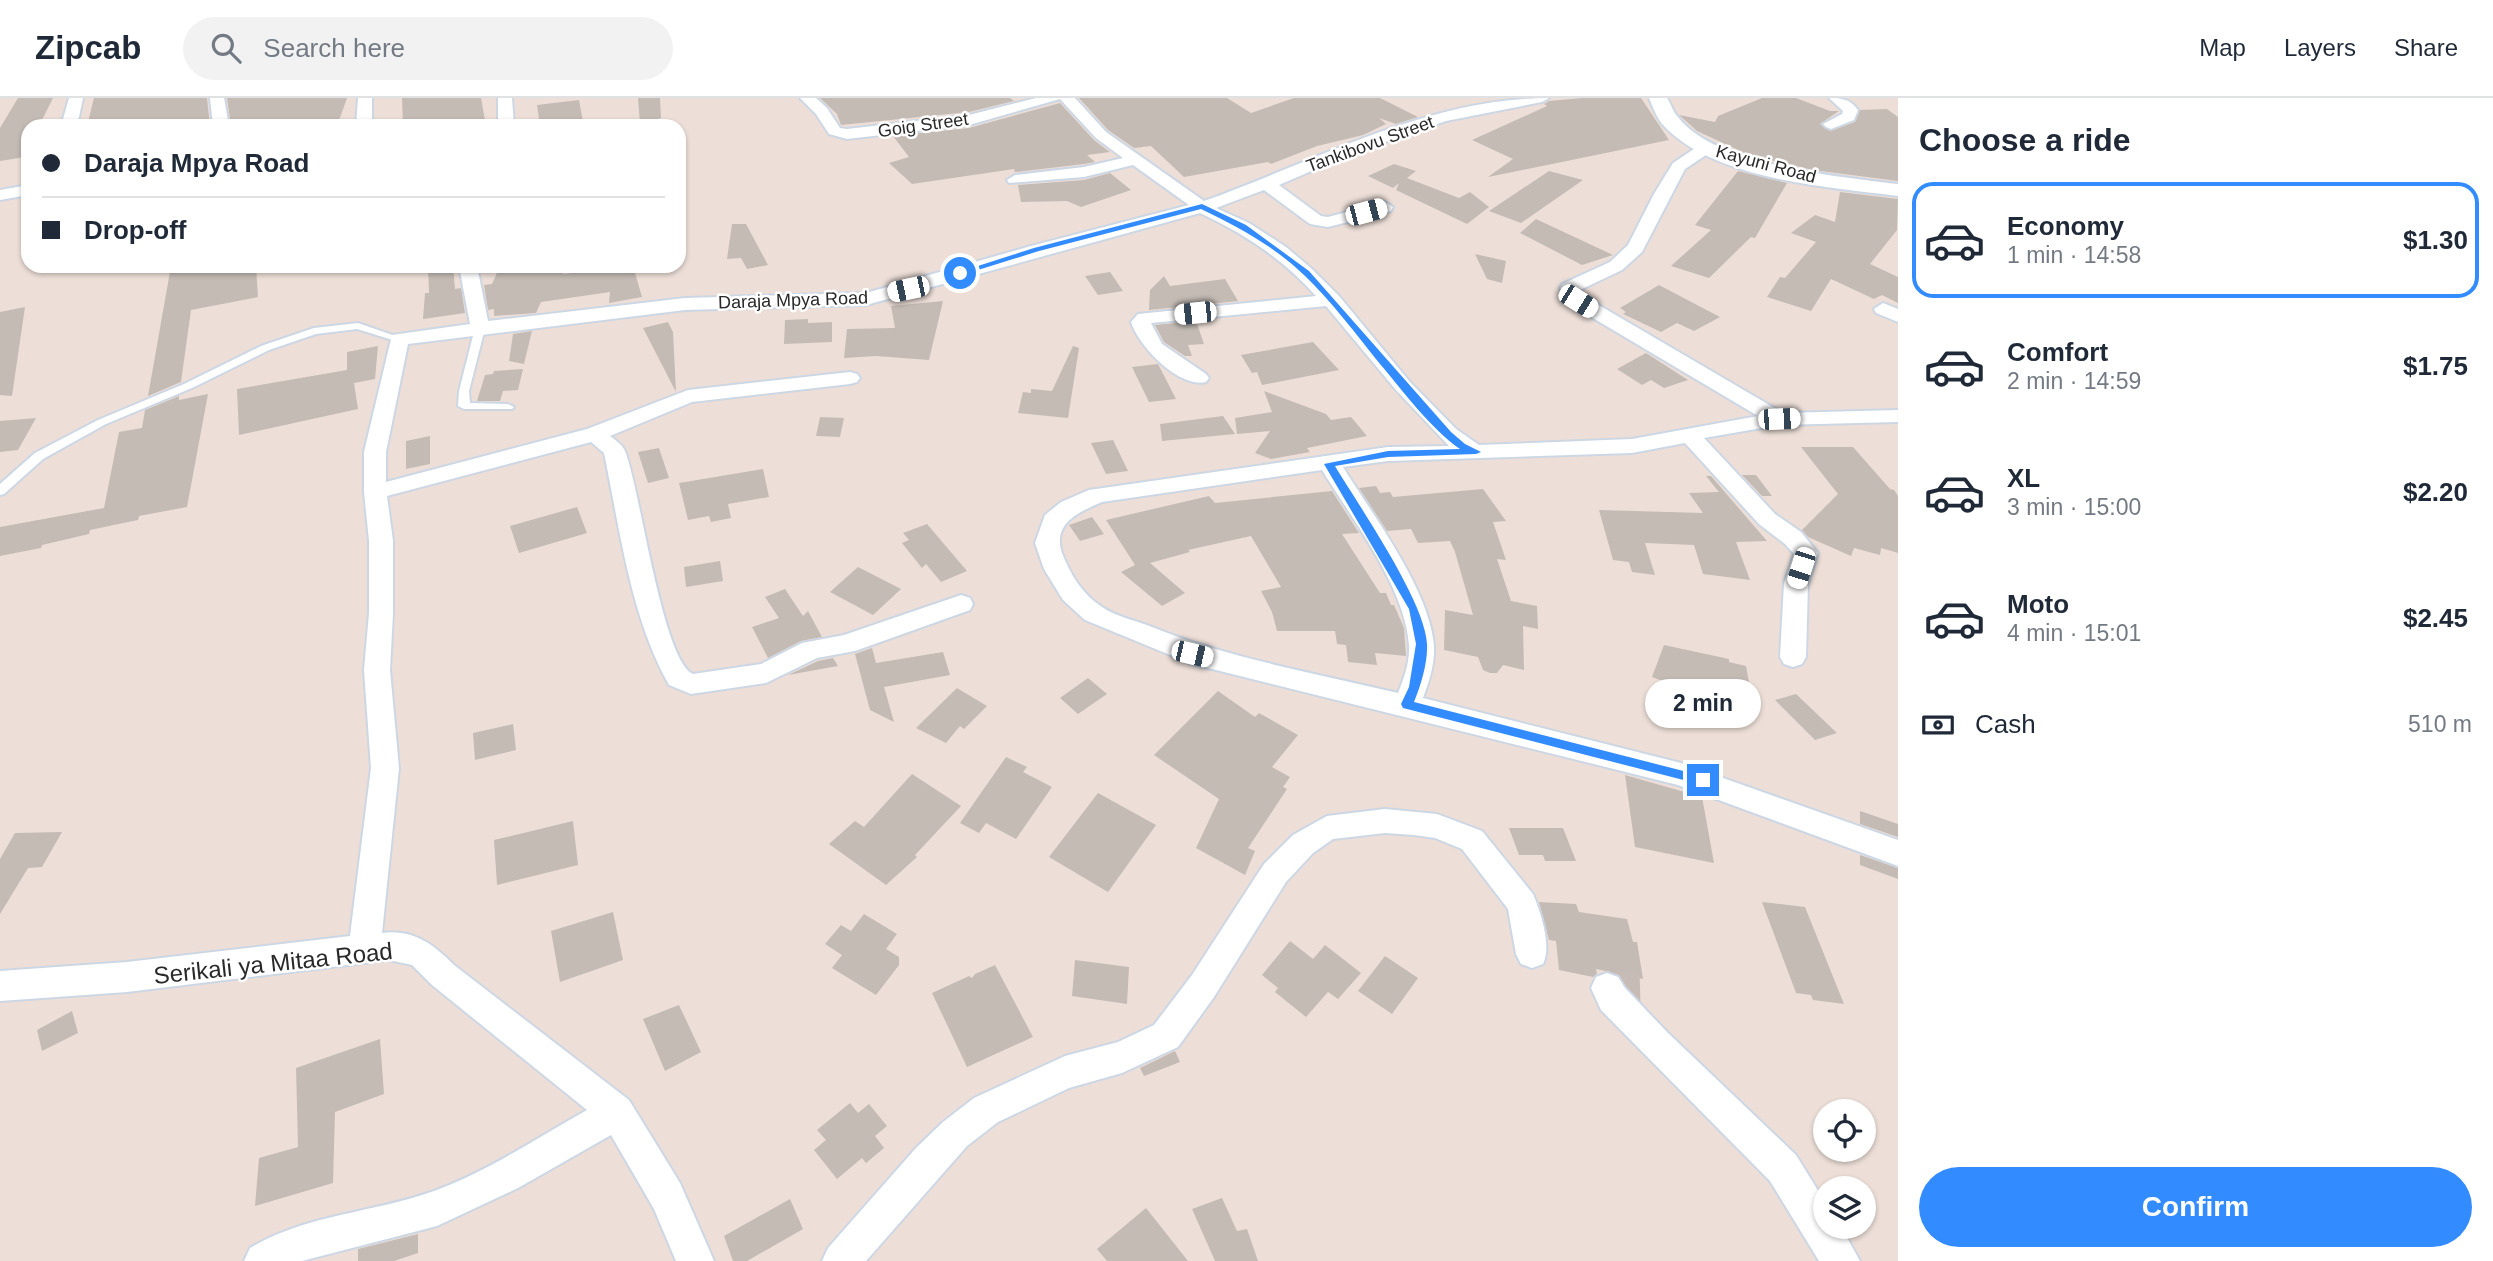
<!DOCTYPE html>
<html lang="en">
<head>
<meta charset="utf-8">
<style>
	:root { --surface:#fff; --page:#f2f2f3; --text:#1f2937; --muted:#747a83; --line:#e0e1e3; --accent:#338cff }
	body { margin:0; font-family:Arial,sans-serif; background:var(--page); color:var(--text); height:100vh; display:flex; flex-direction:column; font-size:26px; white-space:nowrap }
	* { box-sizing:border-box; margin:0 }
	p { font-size:23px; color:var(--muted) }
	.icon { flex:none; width:38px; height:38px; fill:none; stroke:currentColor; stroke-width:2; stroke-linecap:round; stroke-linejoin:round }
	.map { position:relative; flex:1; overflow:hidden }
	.sheet { display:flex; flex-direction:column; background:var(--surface); width:595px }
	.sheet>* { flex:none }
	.hud { position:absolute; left:21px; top:21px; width:665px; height:154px; border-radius:21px; box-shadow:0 2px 5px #0004; display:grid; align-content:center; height:154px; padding:0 21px; background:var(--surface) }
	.buttons { position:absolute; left:1813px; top:1001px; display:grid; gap:14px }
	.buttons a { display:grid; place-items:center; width:63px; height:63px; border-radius:50%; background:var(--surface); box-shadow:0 2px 5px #0004; font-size:35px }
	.end { position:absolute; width:32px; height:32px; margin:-16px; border:9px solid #338cff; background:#fff; box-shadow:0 0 0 4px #fff }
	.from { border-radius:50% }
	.bubble { position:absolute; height:49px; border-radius:24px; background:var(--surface); box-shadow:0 2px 5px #0004; font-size:23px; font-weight:700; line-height:49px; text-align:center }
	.car { position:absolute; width:21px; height:42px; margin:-21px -10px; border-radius:9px; box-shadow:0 0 5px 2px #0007; background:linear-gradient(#fff 24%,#345 0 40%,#fff 0 76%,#345 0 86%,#fff 0) }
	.hud b { display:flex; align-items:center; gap:24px; height:66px; font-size:26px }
	.hud b+b { border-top:2px solid var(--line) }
	.hud i { width:18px; height:18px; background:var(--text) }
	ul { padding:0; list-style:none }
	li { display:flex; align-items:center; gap:21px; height:116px; margin:0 14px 10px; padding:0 7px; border:4px solid transparent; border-radius:21px }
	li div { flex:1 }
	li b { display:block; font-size:26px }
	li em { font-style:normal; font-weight:700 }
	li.selected { border-color:var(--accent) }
	li>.icon { width:63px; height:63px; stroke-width:1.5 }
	h2 { padding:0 21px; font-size:32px; line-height:84px }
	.pay { display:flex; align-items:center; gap:18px; height:77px; padding:0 21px; font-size:26px }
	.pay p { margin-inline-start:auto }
	.action { display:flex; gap:14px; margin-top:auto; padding:14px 21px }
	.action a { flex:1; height:80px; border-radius:42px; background:var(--accent); color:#fff; font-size:28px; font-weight:700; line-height:80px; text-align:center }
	header { display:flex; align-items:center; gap:42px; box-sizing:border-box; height:98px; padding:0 35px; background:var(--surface); border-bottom:2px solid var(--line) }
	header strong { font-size:33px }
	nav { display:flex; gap:38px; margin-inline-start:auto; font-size:24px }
	.search { width:490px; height:63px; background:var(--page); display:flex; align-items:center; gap:18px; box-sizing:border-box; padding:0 24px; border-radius:38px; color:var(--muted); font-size:26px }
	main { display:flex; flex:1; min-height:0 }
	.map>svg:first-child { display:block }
</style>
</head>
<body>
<header>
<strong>Zipcab</strong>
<div class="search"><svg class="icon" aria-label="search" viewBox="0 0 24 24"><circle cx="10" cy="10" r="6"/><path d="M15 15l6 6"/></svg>Search here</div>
<nav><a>Map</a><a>Layers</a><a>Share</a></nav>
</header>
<main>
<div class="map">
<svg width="1898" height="1163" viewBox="0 0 1898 1163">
	<rect width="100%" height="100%" fill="#eddfd8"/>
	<g fill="#c4bbb5">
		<polygon points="18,0 53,0 39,28 28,28 28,52 25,59 0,63 0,30"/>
		<polygon points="94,0 207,0 210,28 87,28"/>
		<polygon points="227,0 347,0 337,28 231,28"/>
		<polygon points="402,0 481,0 486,28 426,28 425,24 403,27"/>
		<polygon points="638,0 660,0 661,20 640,26"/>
		<polygon points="820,0 1010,0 1014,3 969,14 841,27 837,16"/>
		<polygon points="1079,0 1227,0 1251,15 1294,0 1380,0 1418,19 1396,26 1379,20 1386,26 1363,37 1317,48 1271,66 1268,64 1184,79 1151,48 1134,50 1108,32"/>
		<polygon points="1582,0 1641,0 1669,42 1488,79 1513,61 1472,42 1547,8 1544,6 1549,3"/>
		<polygon points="1762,0 1796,0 1830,13 1839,13 1820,26 1830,33 1855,24 1860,12 1887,11 1898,19 1898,83 1813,72 1749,57 1697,33 1679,17 1715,24 1718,18"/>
		<polygon points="579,2 583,24 540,28 537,7"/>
		<polygon points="1060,5 1094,42 1110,54 1087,57 1095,64 1084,66 1015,74 1014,71 912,86 889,65 909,59 893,38 969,30"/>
		<polygon points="1394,66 1416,73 1407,80 1459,100 1470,94 1489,109 1467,126 1396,92 1399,85 1393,90 1368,78"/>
		<polygon points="1549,73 1583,82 1521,125 1489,113"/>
		<polygon points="1738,73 1787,85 1755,140 1751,139 1709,180 1671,168 1711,132 1695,127"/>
		<polygon points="1110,75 1131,92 1081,109 1067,103 1021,104 1018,87 1084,82"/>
		<polygon points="1840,94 1898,101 1897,132 1870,166 1898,179 1898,205 1882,197 1874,201 1831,181 1811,213 1767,199 1780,179 1785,180 1816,144 1791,135 1815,117 1835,124"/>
		<polygon points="1536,121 1613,157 1582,167 1520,135"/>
		<polygon points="732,126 746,126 768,167 747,171 741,160 727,161"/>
		<polygon points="1475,156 1506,163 1502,185 1487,181"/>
		<polygon points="171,168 256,168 258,199 191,212 181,284 148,298"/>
		<polygon points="428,168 453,168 455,191 461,190 465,215 423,221 425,195 429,195"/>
		<polygon points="500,168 561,168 563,176 633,168 642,199 609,205 610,194 541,204 536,215 494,218 494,211 488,212 484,187 492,186"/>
		<polygon points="1110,174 1123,193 1098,197 1085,178"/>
		<polygon points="1164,178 1170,188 1225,181 1238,203 1149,212 1150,192"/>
		<polygon points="1659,187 1720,219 1694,233 1677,225 1661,234 1623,216 1626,214 1620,210"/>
		<polygon points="943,203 929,262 876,258 844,260 847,231 895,230 891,208"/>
		<polygon points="25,209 12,298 0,297 0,214"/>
		<polygon points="808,221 808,225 832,224 832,244 784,246 785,222"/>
		<polygon points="1196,223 1204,246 1188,247 1192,258 1185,258 1164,244 1155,227"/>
		<polygon points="668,224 673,234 676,294 643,230"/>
		<polygon points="532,233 524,266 509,263 513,236"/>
		<polygon points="1313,244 1339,272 1262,287 1257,274 1252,275 1241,257"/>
		<polygon points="378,248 375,281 354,285 358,311 239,337 237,291 347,272 347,254"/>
		<polygon points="1073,248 1079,250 1068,320 1018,315 1023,294 1031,295 1031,291 1052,293"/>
		<polygon points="1646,255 1688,282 1664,290 1651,282 1642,287 1617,271"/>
		<polygon points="1158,266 1176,301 1149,304 1132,269"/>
		<polygon points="523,271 518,292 503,293 500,303 477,303 485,277 493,276 494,273"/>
		<polygon points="1264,293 1326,316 1331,322 1351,319 1367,338 1307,350 1310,354 1271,361 1255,355 1270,333 1237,336 1235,320 1272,314"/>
		<polygon points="208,296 187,409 139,418 138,422 90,432 89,436 42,447 41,450 0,458 0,429 104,410 119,334 142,330 145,312 179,298 179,302"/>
		<polygon points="1223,318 1235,336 1162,343 1160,326"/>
		<polygon points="820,319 844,320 840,339 816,338"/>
		<polygon points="36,320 18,352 0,354 0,323"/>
		<polygon points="430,338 430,366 406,371 406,343"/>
		<polygon points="1113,342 1128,373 1106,376 1091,345"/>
		<polygon points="1801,349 1853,349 1890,391 1894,392 1898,398 1898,455 1881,450 1880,457 1854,450 1851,458 1808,439 1802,432 1838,396"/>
		<polygon points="659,350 669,380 648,385 638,354"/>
		<polygon points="763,371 769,399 728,406 731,420 711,424 709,418 688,422 679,385"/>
		<polygon points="1742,377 1756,377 1772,398 1762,398"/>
		<polygon points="1706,378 1711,378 1767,443 1736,444 1750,482 1703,476 1694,447 1645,445 1655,477 1632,474 1629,464 1613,462 1599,412 1703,415 1689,395 1719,394"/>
		<polygon points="1376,388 1380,395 1390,394 1393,399 1483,391 1506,423 1493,424 1506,462 1497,461 1511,503 1537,508 1538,531 1523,528 1524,572 1503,567 1497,575 1490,575 1483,572 1478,559 1444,552 1445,512 1473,517 1455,454 1450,443 1418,445 1411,431 1387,433 1359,390"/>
		<polygon points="1332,393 1359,435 1342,436 1380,495 1386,495 1391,507 1394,507 1404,530 1406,558 1375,555 1377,567 1348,564 1346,547 1337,546 1335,533 1277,533 1272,514 1261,493 1281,489 1251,438 1188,452 1190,454 1150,465 1185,495 1162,508 1121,474 1135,467 1106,422 1209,398 1215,405"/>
		<polygon points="577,409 587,435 519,455 510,428"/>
		<polygon points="1092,419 1104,436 1080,443 1069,427"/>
		<polygon points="927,426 967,473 941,484 926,466 922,470 902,445 909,442 903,435"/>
		<polygon points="720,463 723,483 686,489 684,469"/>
		<polygon points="858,469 901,491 873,517 830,494"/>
		<polygon points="785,491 803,518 808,513 822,539 801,543 768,560 752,529 779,520 765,499"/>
		<polygon points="1664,547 1729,561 1729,564 1746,568 1751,595 1702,586 1705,616 1676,608 1679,589 1652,579"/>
		<polygon points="872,550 876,565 943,554 950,577 884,589 894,624 870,612 855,556"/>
		<polygon points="833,560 838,568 788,577 818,563"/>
		<polygon points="1088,580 1107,596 1078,616 1060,600"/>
		<polygon points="957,590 987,608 964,631 960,628 946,645 916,630"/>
		<polygon points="1218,593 1255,619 1259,615 1298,637 1272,669 1290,679 1283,689 1287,691 1248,750 1255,753 1245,777 1196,750 1219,701 1154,657"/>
		<polygon points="1796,596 1837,635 1815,642 1775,602"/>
		<polygon points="513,626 516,652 475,662 473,635"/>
		<polygon points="1006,659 1027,669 1023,674 1052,689 1016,741 986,725 979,735 960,725"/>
		<polygon points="912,676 961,708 915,757 917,759 886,787 829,746 855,723 864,729"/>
		<polygon points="1625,677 1702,699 1714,765 1635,749"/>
		<polygon points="1098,695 1156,727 1108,794 1049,759"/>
		<polygon points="1860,713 1898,726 1898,739 1860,726"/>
		<polygon points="573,723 578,767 497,787 494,742"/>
		<polygon points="1509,730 1563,730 1576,763 1545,763 1543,757 1519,757"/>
		<polygon points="62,734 42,769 28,770 0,816 0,761 15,735"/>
		<polygon points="1860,757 1898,770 1898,781 1860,767"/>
		<polygon points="1539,804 1576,806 1579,814 1627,821 1633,844 1637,844 1643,881 1596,871 1597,876 1593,879 1559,872 1556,843 1549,842"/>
		<polygon points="1762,804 1805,809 1844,906 1813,902 1811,897 1796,895"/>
		<polygon points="613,814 623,862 560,884 551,833"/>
		<polygon points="864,816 897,836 886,851 899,859 899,867 876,897 832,870 842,857 825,846 841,827 851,833"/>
		<polygon points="1290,843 1313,861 1325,847 1361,875 1338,901 1328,894 1306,919 1275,894 1278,890 1262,877"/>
		<polygon points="1385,858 1418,880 1392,916 1358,893"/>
		<polygon points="1075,862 1129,869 1127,906 1072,898"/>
		<polygon points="995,867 1033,939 967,969 932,895 969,878 972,880 975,876"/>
		<polygon points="679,907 701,954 665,973 643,921"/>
		<polygon points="72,913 78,935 42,953 37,932"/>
		<polygon points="380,941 384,996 335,1014 333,1085 255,1108 259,1060 298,1049 296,970"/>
		<polygon points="1175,953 1180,964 1144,978 1140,970"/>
		<polygon points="850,1005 858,1015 869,1006 887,1028 875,1038 884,1050 866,1065 862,1060 837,1081 814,1052 826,1042 817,1032"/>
		<polygon points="1222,1100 1237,1133 1247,1131 1258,1163 1215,1163 1192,1111"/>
		<polygon points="790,1101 803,1131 747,1163 733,1163 724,1138"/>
		<polygon points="1146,1110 1188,1163 1107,1163 1097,1151"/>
		<polygon points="418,1136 418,1155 394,1163 358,1163 358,1151"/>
	</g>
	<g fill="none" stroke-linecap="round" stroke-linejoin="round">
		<polyline stroke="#c6bbb5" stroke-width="33" stroke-dasharray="33 17" stroke-linecap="butt" points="1607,890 1641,889"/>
		<defs>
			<g id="service">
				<polygon points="358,225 404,241 399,244 357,231 316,236 269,252 192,290 106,326 43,361 4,396 0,397 0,386 35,355 98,322 184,286 261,248 314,230"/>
				<polygon points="480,227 485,230 469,293 470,305 508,306 514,309 512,311 464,311 458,308 459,293 475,230"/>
			</g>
			<g id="minor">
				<polygon points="69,0 83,0 77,28 61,28"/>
				<polygon points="210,0 224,0 229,28 213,28"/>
				<polygon points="358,0 372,0 372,28 356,28"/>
				<polygon points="498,0 512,0 514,28 498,28"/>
				<path d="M 800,0 L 816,0 L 827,10 L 840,30 L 847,31 L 969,17 L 1036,0 L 1075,0 L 1106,34 L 1204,103 C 1316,63 1428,0 1549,0 L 1542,4 L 1446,23 L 1353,55 L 1279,87 L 1321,118 L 1328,119 L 1385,104 L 1393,109 L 1391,113 L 1328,129 L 1310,126 L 1264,92 L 1216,110 L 1249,125 L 1286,149 L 1312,171 L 1339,198 L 1410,284 L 1456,331 L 1479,347 L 1632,341 L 1758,318 L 1571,207 L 1560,190 L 1562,186 L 1610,164 L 1628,147 L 1654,96 L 1673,65 L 1700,47 L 1712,47 L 1714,50 L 1712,53 L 1685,71 L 1642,154 L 1622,172 L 1580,192 L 1585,199 L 1783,315 L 1898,312 L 1898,324 L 1779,327 L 1704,340 L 1775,416 L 1801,434 L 1818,455 L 1808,485 L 1806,559 L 1802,566 L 1793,569 L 1784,566 L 1780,559 L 1784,485 L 1794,456 L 1785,446 L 1759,426 L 1685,345 L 1632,355 L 1388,363 L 1343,369 C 1372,416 1430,492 1434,548 C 1435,566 1429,584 1423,600 L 1681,665 L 1898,742 L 1898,768 L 1678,687 L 1192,566 L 1085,522 L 1063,502 L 1044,471 L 1035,445 L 1045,417 L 1061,404 L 1089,392 L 1388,349 L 1449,348 L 1396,292 L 1326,208 L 1151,225 L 1162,246 L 1206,276 L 1209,280 L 1206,284 C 1180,291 1138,248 1131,224 L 1138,216 L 1316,198 C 1283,161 1245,136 1200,115 L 866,207 L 685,212 L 408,246 L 386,354 L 386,384 L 587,331 L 688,292 L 850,274 L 857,276 L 860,280 L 857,284 L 850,286 L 692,304 L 610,338 C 615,342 622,346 625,353 C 640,390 662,562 693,576 L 761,566 L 802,545 L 844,537 L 961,497 L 970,500 L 973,506 L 970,512 L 855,553 L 817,560 L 766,585 L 691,596 L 669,587 C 630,517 620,432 604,355 L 591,344 L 387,398 L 393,443 L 393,515 L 390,572 L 399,670 L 382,835 C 413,831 433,846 454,867 L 629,1002 L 680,1085 L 714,1163 L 676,1163 L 654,1111 L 611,1037 L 518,1090 L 437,1128 L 302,1163 L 244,1163 L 250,1150 C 307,1116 373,1115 434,1093 C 488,1073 537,1040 587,1012 L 432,887 L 412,867 L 389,862 L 127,894 L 0,903 L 0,873 L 127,864 L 350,838 L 371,670 L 364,572 L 369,515 L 369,443 L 364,394 L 364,354 L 392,237 L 470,226 L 459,168 L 477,168 L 488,223 L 685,200 L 866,195 L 1031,148 L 1189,107 L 1133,67 L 1084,79 L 1009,85 L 1007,82 L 1015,77 L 1084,69 L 1123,60 L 1096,40 L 1060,1 L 969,27 L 847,41 L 829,36 L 816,16 ZM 1322,372 C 1352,421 1405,489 1409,547 C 1410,564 1404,580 1398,595 C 1314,575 1227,560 1147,527 C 1133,522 1115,518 1102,509 C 1083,497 1070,476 1062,455 C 1052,425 1079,414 1102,404 Z"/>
				<path d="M 1829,0 C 1842,0 1850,1 1858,12 L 1854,22 L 1831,31 L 1826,29 L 1823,26 L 1842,16 L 1843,13 Z"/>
				<polygon points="28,87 28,97 0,102 0,92"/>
				<polygon points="1883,205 1898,211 1898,224 1876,215 1874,211"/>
				<path d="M 1385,711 L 1437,716 L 1482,733 L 1533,796 C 1541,815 1552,848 1543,866 L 1532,870 L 1521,866 L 1516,856 L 1508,811 L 1462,751 L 1435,740 L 1414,737 L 1385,735 L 1333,741 L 1313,755 L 1286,784 L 1214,899 L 1178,949 L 1122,975 L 1069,990 L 998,1024 L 967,1048 L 866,1163 L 822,1163 L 828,1150 L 916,1050 L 943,1024 L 974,1000 L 1065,958 L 1118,944 L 1154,927 L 1192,877 L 1264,766 L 1293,737 L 1327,718 Z"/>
				<polygon points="1607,875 1618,879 1625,890 1667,934 1796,1057 1825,1104 1825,1129 1841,1129 1860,1163 1819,1163 1770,1083 1601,912 1591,890 1596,879"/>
			</g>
			<path id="tertiary" d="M 1649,0 L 1667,0 C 1671,6 1673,14 1678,19 C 1713,67 1842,79 1898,86 L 1898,98 C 1828,89 1715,82 1664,28 C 1657,21 1653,9 1649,0 Z"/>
		</defs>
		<use href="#service" stroke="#cdd7e4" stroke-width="4"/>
		<use href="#minor" stroke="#cdd7e4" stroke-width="4"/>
		<use href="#tertiary" stroke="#cdd7e4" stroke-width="4"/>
		<use href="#service" fill="#fff" fill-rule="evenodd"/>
		<use href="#minor" fill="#fff" fill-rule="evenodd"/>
		<use href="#tertiary" fill="#fff" fill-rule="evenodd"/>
	</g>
	<path fill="#338cff" d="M 1202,106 L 1246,127 L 1309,173 L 1451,334 L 1465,346 L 1481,354 L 1476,356 L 1388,359 L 1335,368 C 1359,408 1425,503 1427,546 C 1428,564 1421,587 1414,604 L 1703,678 L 1708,679 L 1708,686 L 1703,687 L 1403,610 L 1401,606 L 1409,589 L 1416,546 L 1409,511 L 1324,366 L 1388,353 L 1460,351 C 1430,330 1404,294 1380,266 C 1356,236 1332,204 1304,177 C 1274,148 1238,129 1201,111 L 1039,153 L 962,177 L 956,175 L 1034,150 Z"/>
	<g text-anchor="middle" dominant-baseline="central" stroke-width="5" stroke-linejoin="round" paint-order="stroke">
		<g font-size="18" fill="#292929" stroke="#fff">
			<text transform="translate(923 27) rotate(-8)">Goig Street</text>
			<text transform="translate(1370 46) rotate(-20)">Tankibovu Street</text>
			<text transform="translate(1766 66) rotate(15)">Kayuni Road</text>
			<text transform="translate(793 202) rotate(-2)">Daraja Mpya Road</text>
		</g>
		<g font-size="24" fill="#292929" stroke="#fff">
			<text transform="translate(273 865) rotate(-6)">Serikali ya Mitaa Road</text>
		</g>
	</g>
</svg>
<div class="buttons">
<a><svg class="icon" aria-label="locate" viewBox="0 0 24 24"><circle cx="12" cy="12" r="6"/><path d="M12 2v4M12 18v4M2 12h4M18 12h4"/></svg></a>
<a><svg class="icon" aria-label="layers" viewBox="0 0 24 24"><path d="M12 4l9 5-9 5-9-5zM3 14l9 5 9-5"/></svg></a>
</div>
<i class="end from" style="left:960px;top:175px"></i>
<i class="end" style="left:1703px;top:682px"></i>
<div class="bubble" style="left:1645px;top:581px;width:116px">2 min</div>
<i class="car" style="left:1366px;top:114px;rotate:75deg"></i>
<i class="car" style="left:908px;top:191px;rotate:258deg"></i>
<i class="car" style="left:1578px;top:203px;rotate:122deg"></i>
<i class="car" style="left:1195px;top:215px;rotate:264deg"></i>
<i class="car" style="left:1779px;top:321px;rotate:88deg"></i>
<i class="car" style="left:1801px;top:470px;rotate:198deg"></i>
<i class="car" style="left:1192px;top:556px;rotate:103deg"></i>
<div class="hud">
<b><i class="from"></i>Daraja Mpya Road</b>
<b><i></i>Drop-off</b>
</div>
</div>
<section class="sheet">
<h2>Choose a ride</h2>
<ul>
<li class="selected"><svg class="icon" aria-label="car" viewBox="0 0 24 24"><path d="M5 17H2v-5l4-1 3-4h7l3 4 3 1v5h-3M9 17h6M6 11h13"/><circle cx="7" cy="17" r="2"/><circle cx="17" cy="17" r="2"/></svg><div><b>Economy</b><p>1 min · 14:58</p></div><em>$1.30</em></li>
<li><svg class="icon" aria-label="car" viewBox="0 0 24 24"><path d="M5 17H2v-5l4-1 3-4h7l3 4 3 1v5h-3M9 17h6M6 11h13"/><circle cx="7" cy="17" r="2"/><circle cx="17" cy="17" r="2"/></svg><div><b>Comfort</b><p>2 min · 14:59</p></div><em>$1.75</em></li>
<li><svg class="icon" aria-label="car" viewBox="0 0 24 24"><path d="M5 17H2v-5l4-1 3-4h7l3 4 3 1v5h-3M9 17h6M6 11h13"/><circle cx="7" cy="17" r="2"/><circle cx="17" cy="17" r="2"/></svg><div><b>XL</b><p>3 min · 15:00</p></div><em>$2.20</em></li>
<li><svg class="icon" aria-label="car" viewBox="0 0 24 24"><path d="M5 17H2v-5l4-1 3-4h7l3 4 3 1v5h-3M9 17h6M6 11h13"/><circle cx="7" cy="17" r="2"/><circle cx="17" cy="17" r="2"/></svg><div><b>Moto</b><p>4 min · 15:01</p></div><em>$2.45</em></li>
</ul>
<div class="pay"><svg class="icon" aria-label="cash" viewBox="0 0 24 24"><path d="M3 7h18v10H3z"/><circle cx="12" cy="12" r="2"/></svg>Cash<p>510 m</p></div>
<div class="action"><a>Confirm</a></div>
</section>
</main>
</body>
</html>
